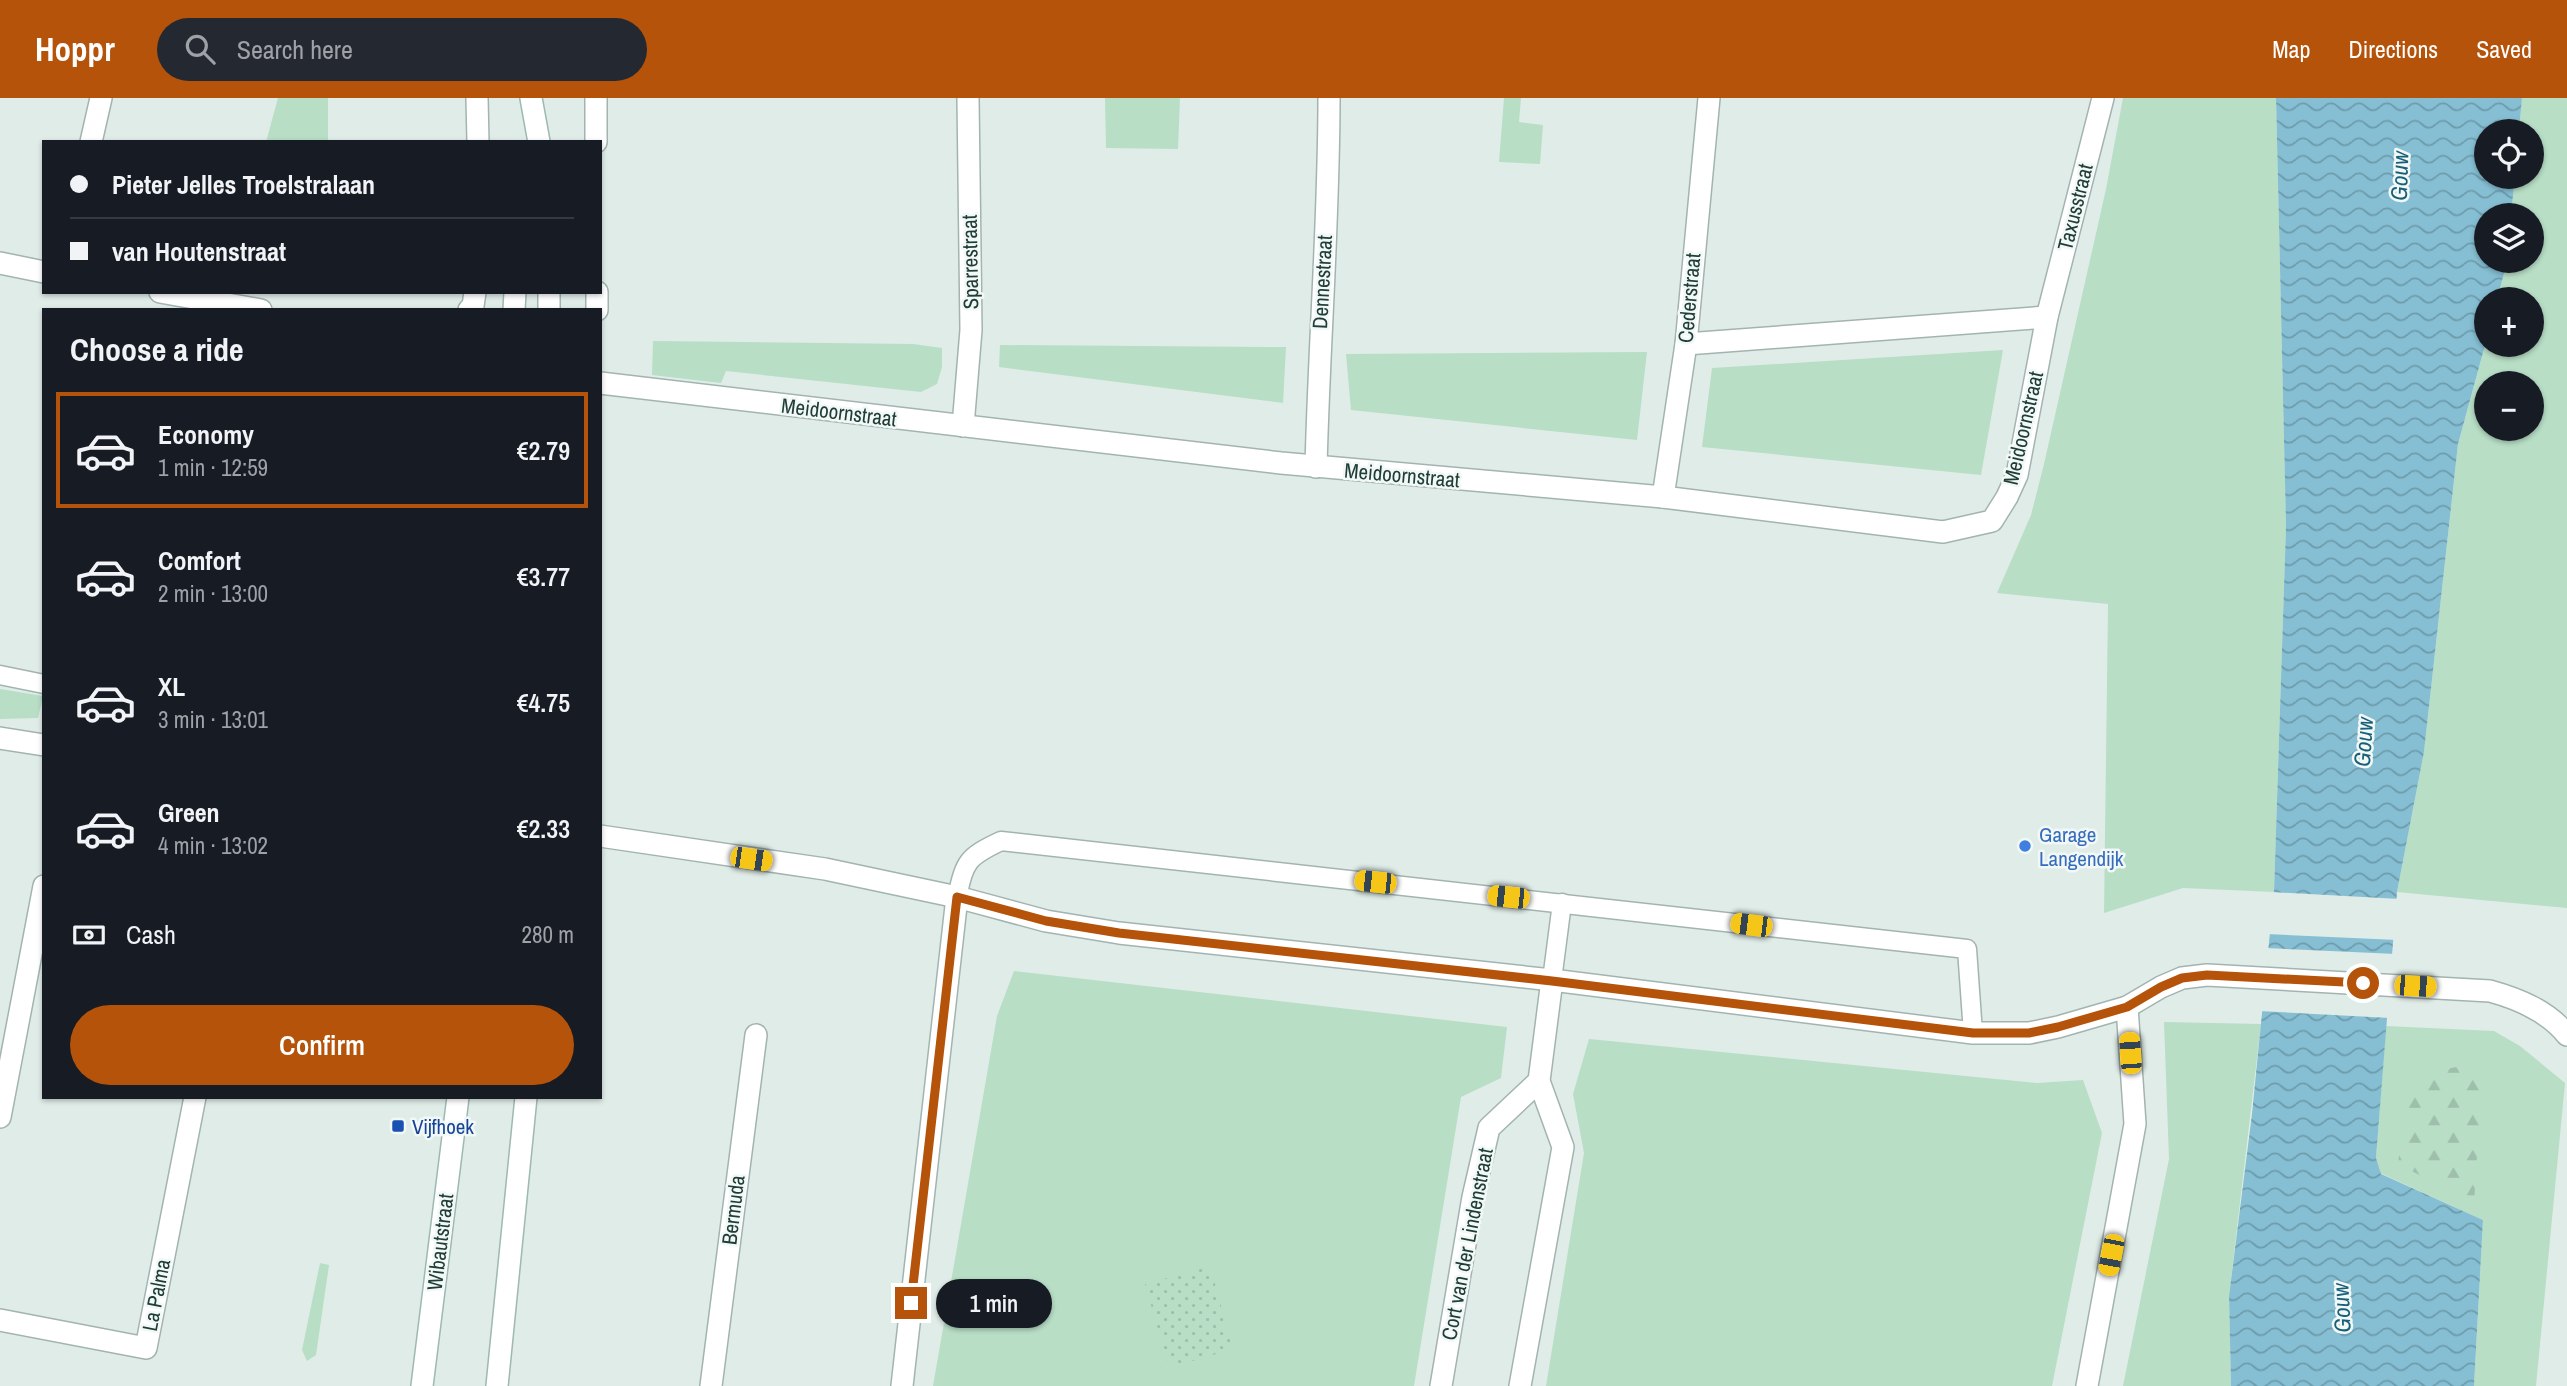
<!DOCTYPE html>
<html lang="en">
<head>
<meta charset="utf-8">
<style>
	:root { --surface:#171b24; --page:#242831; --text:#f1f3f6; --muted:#9ea1a6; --line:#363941; --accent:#b45309 }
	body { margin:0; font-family:"Archivo Narrow",sans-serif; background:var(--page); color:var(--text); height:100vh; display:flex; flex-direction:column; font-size:26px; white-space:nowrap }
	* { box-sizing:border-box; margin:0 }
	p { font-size:23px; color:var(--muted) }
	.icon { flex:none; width:38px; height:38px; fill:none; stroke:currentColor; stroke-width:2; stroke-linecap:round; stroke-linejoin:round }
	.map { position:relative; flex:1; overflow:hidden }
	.sheet { position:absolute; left:42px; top:210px; width:560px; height:791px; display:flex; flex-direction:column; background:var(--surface); border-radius:0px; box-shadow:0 2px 5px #0004 }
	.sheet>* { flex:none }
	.banner { position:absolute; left:42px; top:42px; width:560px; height:154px; border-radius:0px; box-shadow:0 2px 5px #0004; display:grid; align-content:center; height:154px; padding:0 28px; background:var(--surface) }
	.fabs { position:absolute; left:2474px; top:21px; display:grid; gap:14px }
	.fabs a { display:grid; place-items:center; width:70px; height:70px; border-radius:50%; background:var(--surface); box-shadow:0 2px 5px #0004; font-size:35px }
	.end { position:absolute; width:32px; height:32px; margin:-16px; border:9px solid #b45309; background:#fff; box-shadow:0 0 0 4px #fff }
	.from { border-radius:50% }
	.bubble { position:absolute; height:49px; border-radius:24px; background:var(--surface); box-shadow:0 2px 5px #0004; font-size:23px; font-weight:600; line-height:49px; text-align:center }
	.car { position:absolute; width:21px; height:42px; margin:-21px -10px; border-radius:9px; box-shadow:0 0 5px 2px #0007; background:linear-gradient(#f5c518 24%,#345 0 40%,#f5c518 0 76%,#345 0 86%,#f5c518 0) }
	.banner b { display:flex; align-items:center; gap:24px; height:66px; font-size:26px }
	.banner b+b { border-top:2px solid var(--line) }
	.banner i { width:18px; height:18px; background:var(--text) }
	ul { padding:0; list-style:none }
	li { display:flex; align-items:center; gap:21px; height:116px; margin:0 14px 10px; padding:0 14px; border:4px solid transparent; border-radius:0px }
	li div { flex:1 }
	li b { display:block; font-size:26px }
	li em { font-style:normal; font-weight:600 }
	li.current { border-color:var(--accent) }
	li>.icon { width:63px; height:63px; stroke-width:1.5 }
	h2 { padding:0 28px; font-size:32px; line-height:84px }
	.pay { display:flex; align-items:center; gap:18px; height:77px; padding:0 28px; font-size:26px }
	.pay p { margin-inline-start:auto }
	.button { display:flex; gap:14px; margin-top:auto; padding:14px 28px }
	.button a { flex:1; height:80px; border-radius:42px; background:var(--accent); color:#fff; font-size:28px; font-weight:600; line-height:80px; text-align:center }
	header { display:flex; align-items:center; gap:42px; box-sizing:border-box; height:98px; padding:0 35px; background:var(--accent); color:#fff }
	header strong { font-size:33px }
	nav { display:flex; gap:38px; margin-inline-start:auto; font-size:24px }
	.search { width:490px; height:63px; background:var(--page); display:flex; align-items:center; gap:18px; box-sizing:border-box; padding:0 24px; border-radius:38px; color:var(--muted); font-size:26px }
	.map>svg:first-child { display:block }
</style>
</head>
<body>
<header>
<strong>Hoppr</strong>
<div class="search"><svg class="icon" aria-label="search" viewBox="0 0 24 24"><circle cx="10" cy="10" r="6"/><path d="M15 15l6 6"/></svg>Search here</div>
<nav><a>Map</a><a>Directions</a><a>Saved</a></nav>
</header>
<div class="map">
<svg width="2567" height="1288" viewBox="0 0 2567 1288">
	<defs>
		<pattern id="forest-firs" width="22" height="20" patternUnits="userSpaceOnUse" patternTransform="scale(1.75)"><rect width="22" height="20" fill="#b8dec6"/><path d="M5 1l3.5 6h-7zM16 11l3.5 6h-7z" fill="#9ebfab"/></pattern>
		<pattern id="park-dots" width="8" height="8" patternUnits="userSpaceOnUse" patternTransform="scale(1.75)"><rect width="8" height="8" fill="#b8dec6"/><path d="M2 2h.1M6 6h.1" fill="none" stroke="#9ebfab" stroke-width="1.8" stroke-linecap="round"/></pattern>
		<pattern id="water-waves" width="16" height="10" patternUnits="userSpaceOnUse" patternTransform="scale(1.75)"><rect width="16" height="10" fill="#86bfd3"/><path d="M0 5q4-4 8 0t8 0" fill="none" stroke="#6d9cac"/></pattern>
	</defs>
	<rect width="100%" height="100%" fill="#e0ece8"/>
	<g fill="#b8dec6" fill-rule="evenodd">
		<polygon points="278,0 328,0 328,44 266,44"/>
		<polygon points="1105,0 1180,0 1178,51 1106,50"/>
		<polygon points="1504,0 1521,0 1519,24 1543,27 1540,66 1499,64"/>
		<polygon points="2123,0 2276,0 2286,428 2274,794 2183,790 2104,815 2108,506 1997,495 2031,417 2044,366 2106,91"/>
		<path d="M 2522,0 L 2567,0 L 2567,810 L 2397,794 L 2424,654 L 2458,346 L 2487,240 L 2487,247 L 2532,247 L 2532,201 L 2497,201 L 2507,163 L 2532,163 L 2532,117 L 2511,117 L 2515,79 L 2532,79 L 2532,33 L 2519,33 ZM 2487,285 L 2532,285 L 2532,331 L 2487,331 Z"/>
		<polygon points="653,243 913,246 942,250 942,269 937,286 921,294 726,273 721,285 652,277"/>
		<polygon points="1000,247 1286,249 1283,305 999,269"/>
		<polygon points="2003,252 1981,377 1702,349 1712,270"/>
		<polygon points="1647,254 1637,342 1351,312 1346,256"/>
		<polygon points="0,591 43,598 38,620 0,621"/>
		<polygon points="1014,873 1507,929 1501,980 1461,999 1414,1288 933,1288 997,918"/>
		<polygon points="2164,924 2261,926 2229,1198 2231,1288 2123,1288 2169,1061"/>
		<polygon points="2386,928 2494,933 2520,948 2565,985 2536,1288 2474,1288 2483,1122 2380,1075 2376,1060"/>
		<polygon points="1589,941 2037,985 2083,982 2102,1035 2052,1288 1546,1288 1584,1055 1573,996"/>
		<polygon points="320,1165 329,1167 316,1257 307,1263 302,1252"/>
	</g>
	<polygon fill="url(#forest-firs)" points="2483,964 2474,1105 2398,1066 2409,978"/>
	<polygon fill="url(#park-dots)" points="1210,1168 1233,1251 1169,1270 1145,1186"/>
	<polygon fill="url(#water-waves)" points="2276,0 2522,0 2519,33 2487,33 2487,79 2515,79 2511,117 2487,117 2487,163 2507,163 2506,168 2497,201 2487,201 2487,240 2458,346 2424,654 2397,794 2376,1060 2381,1076 2483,1122 2474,1288 2231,1288 2229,1198 2252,1016 2274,794 2286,428"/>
	<g fill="#e0ece8">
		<polygon points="2271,794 2400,801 2397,842 2267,836"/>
		<polygon points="2265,850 2396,856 2390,920 2259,913"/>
	</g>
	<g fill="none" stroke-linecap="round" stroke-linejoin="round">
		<defs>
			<g id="service">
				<polyline points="0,577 44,586"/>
				<path d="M 957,799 C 965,763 967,759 1001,743 L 1967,851 L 1973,935"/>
				<polyline points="1552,882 1562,805"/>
			</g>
			<g id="minor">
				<polyline points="477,0 478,44"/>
				<polyline points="596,0 596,44"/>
				<polyline points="91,44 101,0"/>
				<polyline points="0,165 44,174"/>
				<polyline points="160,194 261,212"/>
				<polyline points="597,194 597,212"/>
				<polyline points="469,212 473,208 475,194"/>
				<polyline points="1686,246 2047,219"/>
				<polyline points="600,285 1281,365 1663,399 1943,434 1992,423 2007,399 2017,377 2047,219 2103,0"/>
				<polyline points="963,328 971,232 968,0"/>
				<path d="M 1316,369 C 1319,246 1329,123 1329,0"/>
				<polyline points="1663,399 1686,246 1709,0"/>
				<polyline points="0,640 44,647"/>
				<polyline points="0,1019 44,788"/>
				<polyline points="0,1222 146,1250 195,999"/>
				<polyline points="711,1288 756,937"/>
				<polyline points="902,1288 957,799"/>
				<polyline points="1441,1288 1473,1099 1489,1030 1539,983"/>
				<polyline points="1520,1288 1563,1049 1539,983 1552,882"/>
				<polyline points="2087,1288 2135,1026 2127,909"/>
			</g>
			<path id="tertiary" d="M 600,738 L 825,771 L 957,799 L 1046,823 L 1119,835 L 1552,882 L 1973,935 L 2029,935 L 2058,929 L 2127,909 L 2161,889 L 2182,880 L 2207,877 L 2490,893 C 2519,901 2548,913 2567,937"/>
			<g id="secondary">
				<polyline points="531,0 539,44"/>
				<polyline points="549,194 549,212"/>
				<polyline points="514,212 515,194"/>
				<polyline points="422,1288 458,999"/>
				<polyline points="497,1288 526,999"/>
			</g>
		</defs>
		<use href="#service" stroke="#a3b4b0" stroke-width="21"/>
		<use href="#minor" stroke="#a3b4b0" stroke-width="24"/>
		<use href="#tertiary" stroke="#a3b4b0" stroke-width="24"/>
		<use href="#secondary" stroke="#9eb8b2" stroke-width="24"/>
		<use href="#service" stroke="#fff" stroke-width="18"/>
		<use href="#minor" stroke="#fff" stroke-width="21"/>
		<use href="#tertiary" stroke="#fff" stroke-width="21"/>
		<use href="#secondary" stroke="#fff" stroke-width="21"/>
	</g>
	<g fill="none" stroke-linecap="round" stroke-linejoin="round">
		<polyline stroke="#b45309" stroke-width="9" points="911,1205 957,799 1046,823 1119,835 1552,883 1973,935 2029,935 2058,929 2127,909 2161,889 2182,880 2207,877 2363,885"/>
	</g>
	<circle fill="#3f7fe0" stroke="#f1f8f5" stroke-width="2.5" cx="2025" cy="748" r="7"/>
	<rect fill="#1a4fb4" stroke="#f1f8f5" stroke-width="2.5" x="391" y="1021" width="14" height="14" rx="3.5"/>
	<g text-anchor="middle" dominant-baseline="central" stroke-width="5" stroke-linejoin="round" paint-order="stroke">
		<g font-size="21" fill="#203d38" stroke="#f1f8f5">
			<text transform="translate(2075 109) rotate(-76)">Taxusstraat</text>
			<text transform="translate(970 164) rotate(-91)">Sparrestraat</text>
			<text transform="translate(1322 184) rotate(-87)">Dennestraat</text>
			<text transform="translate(1689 200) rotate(-85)">Cederstraat</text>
			<text transform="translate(839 314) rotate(7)">Meidoornstraat</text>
			<text transform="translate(2023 330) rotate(-77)">Meidoornstraat</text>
			<text transform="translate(1402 377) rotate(5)">Meidoornstraat</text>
			<text transform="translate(733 1112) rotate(-83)">Bermuda</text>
			<text transform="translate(440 1144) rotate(-83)">Wibautstraat</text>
			<text transform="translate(1467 1146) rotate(-79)">Cort van der Lindenstraat</text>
			<text transform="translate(156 1197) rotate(-79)">La Palma</text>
		</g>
		<g font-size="21" fill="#366cbe" stroke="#f1f8f5" text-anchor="start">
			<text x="2039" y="736">Garage<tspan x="2039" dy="24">Langendijk</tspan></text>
		</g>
		<g font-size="21" fill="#164399" stroke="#f1f8f5" text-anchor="start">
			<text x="412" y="1028">Vijfhoek</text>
		</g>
		<g font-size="23" font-style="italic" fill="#185f7b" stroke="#f1f8f5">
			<text transform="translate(2399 78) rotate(-88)">Gouw</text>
			<text transform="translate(2363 644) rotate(-86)">Gouw</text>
			<text transform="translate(2341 1210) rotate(-93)">Gouw</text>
		</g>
	</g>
</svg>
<div class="fabs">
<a><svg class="icon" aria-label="locate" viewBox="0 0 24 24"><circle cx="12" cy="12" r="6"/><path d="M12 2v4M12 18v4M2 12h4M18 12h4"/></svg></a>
<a><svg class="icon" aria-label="layers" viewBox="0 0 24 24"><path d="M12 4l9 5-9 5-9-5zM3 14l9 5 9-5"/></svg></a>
<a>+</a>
<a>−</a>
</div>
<i class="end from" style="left:2363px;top:885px"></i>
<i class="end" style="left:911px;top:1205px"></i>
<div class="bubble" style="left:936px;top:1181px;width:116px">1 min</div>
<i class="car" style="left:751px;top:761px;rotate:98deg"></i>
<i class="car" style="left:1375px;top:784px;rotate:276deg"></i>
<i class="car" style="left:1508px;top:799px;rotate:276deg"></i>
<i class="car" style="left:1751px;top:827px;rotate:277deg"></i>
<i class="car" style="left:2415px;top:888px;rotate:93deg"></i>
<i class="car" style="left:2130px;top:955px;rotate:356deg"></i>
<i class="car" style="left:2111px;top:1157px;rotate:191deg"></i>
<div class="banner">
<b><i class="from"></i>Pieter Jelles Troelstralaan</b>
<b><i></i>van Houtenstraat</b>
</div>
<section class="sheet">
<h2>Choose a ride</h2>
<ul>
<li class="current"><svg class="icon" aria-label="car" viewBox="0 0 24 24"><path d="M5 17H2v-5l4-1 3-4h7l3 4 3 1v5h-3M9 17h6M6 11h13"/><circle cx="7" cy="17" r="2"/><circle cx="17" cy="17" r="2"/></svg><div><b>Economy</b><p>1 min · 12:59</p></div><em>€2.79</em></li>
<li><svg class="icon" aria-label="car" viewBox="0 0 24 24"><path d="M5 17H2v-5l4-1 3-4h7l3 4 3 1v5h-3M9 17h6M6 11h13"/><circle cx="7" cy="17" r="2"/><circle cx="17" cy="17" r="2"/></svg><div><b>Comfort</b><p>2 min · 13:00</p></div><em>€3.77</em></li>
<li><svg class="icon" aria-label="car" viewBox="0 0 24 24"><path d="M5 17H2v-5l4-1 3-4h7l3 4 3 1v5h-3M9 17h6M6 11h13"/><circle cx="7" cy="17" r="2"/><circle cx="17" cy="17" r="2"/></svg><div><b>XL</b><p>3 min · 13:01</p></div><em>€4.75</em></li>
<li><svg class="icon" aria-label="car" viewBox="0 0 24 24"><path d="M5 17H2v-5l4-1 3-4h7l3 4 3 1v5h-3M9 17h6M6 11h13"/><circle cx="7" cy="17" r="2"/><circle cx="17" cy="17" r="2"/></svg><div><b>Green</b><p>4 min · 13:02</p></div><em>€2.33</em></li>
</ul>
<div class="pay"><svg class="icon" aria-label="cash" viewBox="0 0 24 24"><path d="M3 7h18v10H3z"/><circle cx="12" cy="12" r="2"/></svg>Cash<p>280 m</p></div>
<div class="button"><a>Confirm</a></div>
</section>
</div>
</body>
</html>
